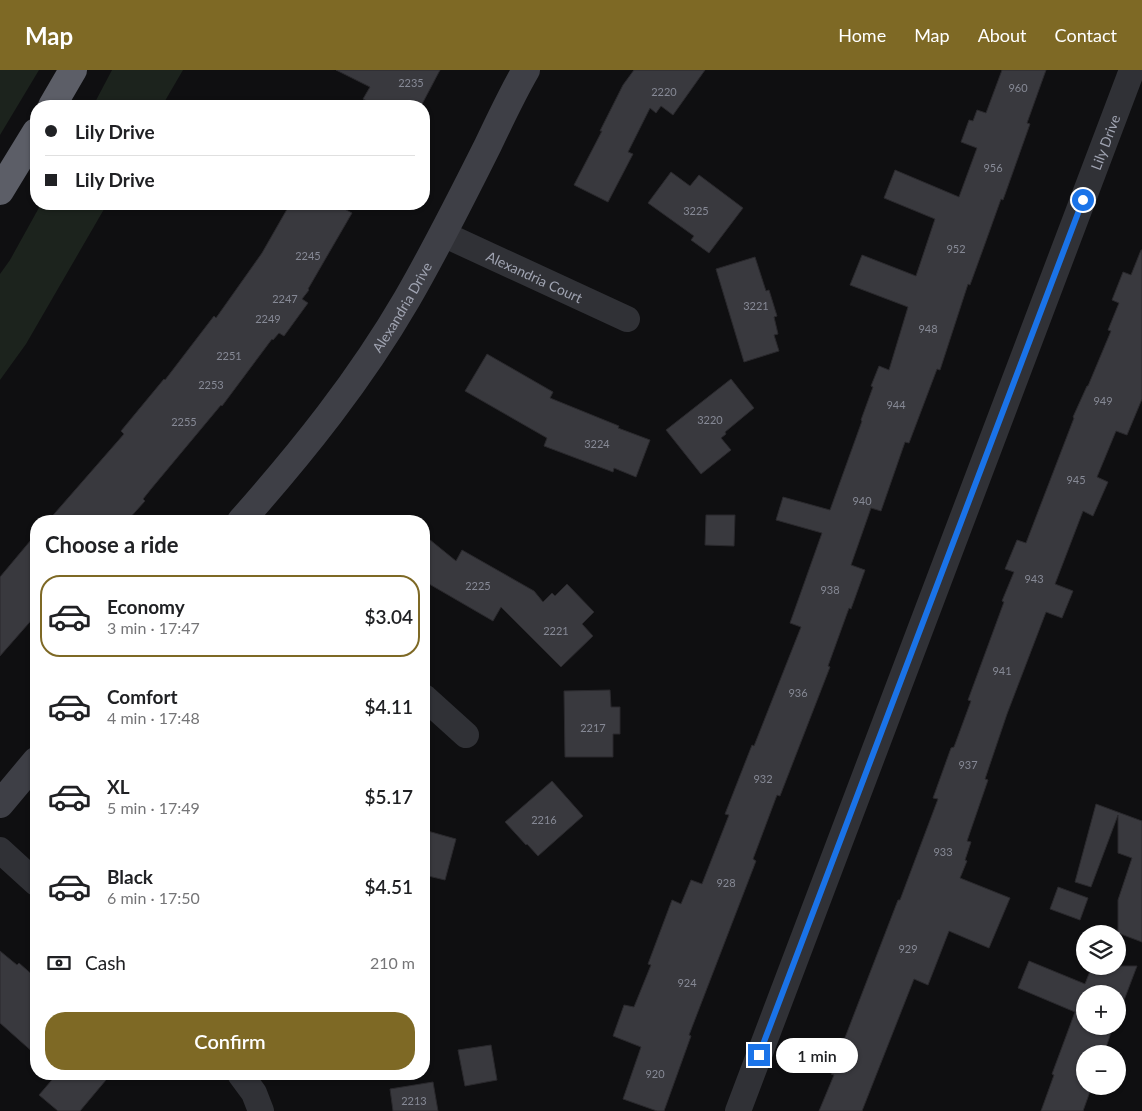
<!DOCTYPE html>
<html lang="en">
<head>
<meta charset="utf-8">
<style>
	:root { --surface:#fff; --page:#f2f2f2; --text:#202124; --muted:#757577; --line:#e0e0e0; --accent:#7e6925 }
	body { margin:0; font-family:Lato,sans-serif; background:var(--page); color:var(--text); height:100vh; display:flex; flex-direction:column; font-size:19px; white-space:nowrap }
	* { box-sizing:border-box; margin:0 }
	p { font-size:16px; color:var(--muted) }
	.icon { flex:none; width:28px; height:28px; fill:none; stroke:currentColor; stroke-width:2; stroke-linecap:round; stroke-linejoin:round }
	.map { position:relative; flex:1; overflow:hidden }
	.side { position:absolute; left:30px; top:445px; width:400px; height:565px; display:flex; flex-direction:column; background:var(--surface); border-radius:20px; box-shadow:0 1px 4px #0004 }
	.side>* { flex:none }
	.banner { position:absolute; left:30px; top:30px; width:400px; height:110px; border-radius:20px; box-shadow:0 1px 4px #0004; display:grid; align-content:center; height:110px; padding:0 15px; background:var(--surface) }
	.controls { position:absolute; left:1076px; top:855px; display:grid; gap:10px }
	.controls a { display:grid; place-items:center; width:50px; height:50px; border-radius:50%; background:var(--surface); box-shadow:0 1px 4px #0004; font-size:25px }
	.end { position:absolute; width:22px; height:22px; margin:-11px; border:6px solid #1a73e8; background:#fff; box-shadow:0 0 0 2px #fff }
	.from { border-radius:50% }
	.bubble { position:absolute; height:35px; border-radius:18px; background:var(--surface); box-shadow:0 1px 4px #0004; font-size:16px; font-weight:600; line-height:35px; text-align:center }
	.banner b { display:flex; align-items:center; gap:18px; height:48px; font-size:19px }
	.banner b+b { border-top:1px solid var(--line) }
	.banner i { width:12px; height:12px; background:var(--text) }
	ul { padding:0; list-style:none }
	li { display:flex; align-items:center; gap:15px; height:82px; margin:0 10px 8px; padding:0 5px; border:2px solid transparent; border-radius:20px }
	li div { flex:1 }
	li b { display:block; font-size:19px }
	li em { font-style:normal; font-weight:600 }
	li.active { border-color:var(--accent) }
	li>.icon { width:45px; height:45px; stroke-width:1.5 }
	h2 { padding:0 15px; font-size:22px; line-height:60px }
	.pay { display:flex; align-items:center; gap:12px; height:55px; padding:0 15px; font-size:19px }
	.pay p { margin-inline-start:auto }
	.primary-button { display:flex; gap:10px; margin-top:auto; padding:10px 15px }
	.primary-button a { flex:1; height:58px; border-radius:20px; background:var(--accent); color:#fff; font-size:20px; font-weight:600; line-height:58px; text-align:center }
	header { display:flex; align-items:center; gap:30px; box-sizing:border-box; height:70px; padding:0 25px; background:var(--accent); color:#fff }
	header strong { font-size:24px }
	nav { display:flex; gap:28px; margin-inline-start:auto; font-size:18px }
	.map>svg:first-child { display:block }
</style>
</head>
<body>
<header>
<strong>Map</strong>
<nav><a>Home</a><a>Map</a><a>About</a><a>Contact</a></nav>
</header>
<div class="map">
<svg width="1142" height="1041" viewBox="0 0 1142 1041">
	<rect width="100%" height="100%" fill="#0f0f11"/>
	<g fill="#1c231d">
		<polygon points="0,0 39,0 0,65"/>
		<polygon points="112,0 183,0 162,36 93,36"/>
		<polygon points="41,134 107,134 26,274 0,310 0,204 10,190"/>
	</g>
	<g fill="#39393e" stroke="#2a292d">
		<polygon points="336,0 440,0 421,36 377,36 363,29 370,17"/>
		<polygon points="634,0 705,0 673,45 661,36 656,43 650,38 628,82 633,84 608,132 574,115 602,61 600,61 623,15"/>
		<polygon points="1002,0 1046,0 1027,53 1030,54 1003,130 1001,129 982,182 970,215 968,214 940,300 937,299 909,373 905,372 881,441 871,438 851,495 865,500 851,539 849,538 828,596 830,597 780,726 777,725 753,789 756,791 689,965 691,966 664,1041 657,1041 623,1029 641,977 613,966 624,935 634,937 651,895 648,894 672,830 681,834 691,810 702,814 729,745 725,744 752,675 754,676 801,557 790,553 822,463 776,450 783,427 830,440 862,351 861,350 873,317 871,316 879,296 889,300 908,237 850,215 862,185 916,206 935,149 884,128 895,100 959,127 977,78 961,72 969,50 973,51 977,40 986,43"/>
		<polygon points="671,102 690,116 699,105 743,138 709,183 691,170 694,166 648,133"/>
		<polygon points="290,134 335,134 352,143 308,219 309,220 302,229 308,233 284,266 279,263 273,270 272,269 222,336 221,335 151,419 143,429 145,431 127,451 48,451 124,364 121,361 164,309 165,310 214,246 216,248 262,183"/>
		<polygon points="1141,180 1142,180 1142,329 1127,365 1116,361 1097,407 1108,412 1093,446 1083,441 1055,514 1073,521 1062,548 1046,542 1007,644 985,709 988,710 967,771 971,772 965,790 967,791 960,808 1010,828 989,878 949,861 928,915 914,909 862,1041 819,1041 834,1005 831,1004 898,830 900,830 938,729 933,728 951,678 954,677 971,631 968,630 1004,532 1002,531 1014,502 1005,499 1017,470 1026,473 1074,348 1073,347 1087,316 1088,316 1111,261 1108,260 1119,233 1112,230 1123,202 1131,205"/>
		<polygon points="755,187 766,221 769,220 777,246 774,247 778,264 774,265 779,281 744,292 716,199"/>
		<polygon points="487,284 553,322 550,328 619,356 618,358 650,370 636,407 614,398 613,402 544,376 547,368 465,321"/>
		<polygon points="731,309 754,338 725,362 726,364 721,368 731,380 701,404 666,360"/>
		<polygon points="706,445 735,445 734,476 705,475"/>
		<polygon points="36,464 36,545 0,586 0,507"/>
		<polygon points="424,465 456,491 462,480 534,521 543,532 552,523 555,526 567,514 594,542 582,554 593,566 561,597 501,537 493,551 424,511"/>
		<polygon points="610,620 611,637 620,637 620,664 613,664 613,687 565,687 564,621"/>
		<polygon points="552,711 583,746 538,786 527,774 526,775 505,752"/>
		<polygon points="1096,734 1142,751 1142,872 1118,863 1118,830 1132,788 1118,783 1118,745 1091,817 1075,812"/>
		<polygon points="424,760 456,769 445,810 424,805"/>
		<polygon points="1058,817 1088,828 1080,850 1050,839"/>
		<polygon points="0,881 17,895 19,893 36,908 36,985 0,953"/>
		<polygon points="1029,891 1085,914 1092,896 1137,896 1118,946 1118,924 1085,924 1085,956 1113,956 1104,984 1085,984 1085,1016 1092,1016 1083,1041 1041,1041 1054,1005 1052,1004 1075,942 1018,918"/>
		<polygon points="491,975 497,1010 465,1016 458,980"/>
		<polygon points="57,1004 111,1004 80,1041 58,1041 39,1025"/>
		<polygon points="433,1012 438,1041 393,1041 390,1019"/>
	</g>
	<g fill="none" stroke-linecap="round" stroke-linejoin="round">
		<g stroke="#303136" stroke-width="26">
			<path id="s1" d="M 443,164 L 627,249"/>
			<polyline points="424,627 466,665"/>
			<polyline points="0,780 36,813"/>
			<polyline points="240,1004 254,1023 261,1041"/>
			<path id="s2" d="M 738,1041 L 1132,0"/>
		</g>
		<g stroke="#3e3f46" stroke-width="28">
			<path id="s3" d="M 241,451 C 302,382 360,310 407,229 C 436,179 462,127 488,75 C 500,50 512,24 526,0"/>
			<polyline points="0,734 36,691"/>
		</g>
		<g stroke="#5c5e67" stroke-width="28">
			<polyline points="52,36 73,0"/>
			<polyline points="0,121 36,62"/>
		</g>
	</g>
	<g fill="none" stroke-linecap="round" stroke-linejoin="round">
		<polyline stroke="#1a73e8" stroke-width="6" points="759,985 1083,130"/>
	</g>
	<g text-anchor="middle" dominant-baseline="central" stroke-width="4" stroke-linejoin="round" paint-order="stroke">
		<g font-size="11" fill="#868995">
			<text x="411" y="12">2235</text>
			<text x="1018" y="17">960</text>
			<text x="664" y="21">2220</text>
			<text x="993" y="97">956</text>
			<text x="696" y="140">3225</text>
			<text x="956" y="178">952</text>
			<text x="308" y="185">2245</text>
			<text x="285" y="228">2247</text>
			<text x="756" y="235">3221</text>
			<text x="268" y="248">2249</text>
			<text x="928" y="258">948</text>
			<text x="229" y="285">2251</text>
			<text x="211" y="314">2253</text>
			<text x="1103" y="330">949</text>
			<text x="896" y="334">944</text>
			<text x="710" y="349">3220</text>
			<text x="184" y="351">2255</text>
			<text x="597" y="373">3224</text>
			<text x="1076" y="409">945</text>
			<text x="862" y="430">940</text>
			<text x="1034" y="508">943</text>
			<text x="478" y="515">2225</text>
			<text x="830" y="519">938</text>
			<text x="556" y="560">2221</text>
			<text x="1002" y="600">941</text>
			<text x="798" y="622">936</text>
			<text x="593" y="657">2217</text>
			<text x="968" y="694">937</text>
			<text x="763" y="708">932</text>
			<text x="544" y="749">2216</text>
			<text x="943" y="781">933</text>
			<text x="726" y="812">928</text>
			<text x="908" y="878">929</text>
			<text x="687" y="912">924</text>
			<text x="655" y="1003">920</text>
			<text x="414" y="1030">2213</text>
		</g>
		<g font-size="14" fill="#a0a4b2" stroke="#0a0a0c">
			<text stroke="none"><textPath href="#s2" startOffset="1036">Lily Drive</textPath></text>
			<text stroke="none"><textPath href="#s1" startOffset="101">Alexandria Court</textPath></text>
			<text stroke="none"><textPath href="#s3" startOffset="268">Alexandria Drive</textPath></text>
		</g>
	</g>
</svg>
<div class="controls">
<a><svg class="icon" aria-label="layers" viewBox="0 0 24 24"><path d="M12 4l9 5-9 5-9-5zM3 14l9 5 9-5"/></svg></a>
<a>+</a>
<a>−</a>
</div>
<i class="end from" style="left:1083px;top:130px"></i>
<i class="end" style="left:759px;top:985px"></i>
<div class="bubble" style="left:776px;top:968px;width:82px">1 min</div>
<div class="banner">
<b><i class="from"></i>Lily Drive</b>
<b><i></i>Lily Drive</b>
</div>
<section class="side">
<h2>Choose a ride</h2>
<ul>
<li class="active"><svg class="icon" aria-label="car" viewBox="0 0 24 24"><path d="M5 17H2v-5l4-1 3-4h7l3 4 3 1v5h-3M9 17h6M6 11h13"/><circle cx="7" cy="17" r="2"/><circle cx="17" cy="17" r="2"/></svg><div><b>Economy</b><p>3 min · 17:47</p></div><em>$3.04</em></li>
<li><svg class="icon" aria-label="car" viewBox="0 0 24 24"><path d="M5 17H2v-5l4-1 3-4h7l3 4 3 1v5h-3M9 17h6M6 11h13"/><circle cx="7" cy="17" r="2"/><circle cx="17" cy="17" r="2"/></svg><div><b>Comfort</b><p>4 min · 17:48</p></div><em>$4.11</em></li>
<li><svg class="icon" aria-label="car" viewBox="0 0 24 24"><path d="M5 17H2v-5l4-1 3-4h7l3 4 3 1v5h-3M9 17h6M6 11h13"/><circle cx="7" cy="17" r="2"/><circle cx="17" cy="17" r="2"/></svg><div><b>XL</b><p>5 min · 17:49</p></div><em>$5.17</em></li>
<li><svg class="icon" aria-label="car" viewBox="0 0 24 24"><path d="M5 17H2v-5l4-1 3-4h7l3 4 3 1v5h-3M9 17h6M6 11h13"/><circle cx="7" cy="17" r="2"/><circle cx="17" cy="17" r="2"/></svg><div><b>Black</b><p>6 min · 17:50</p></div><em>$4.51</em></li>
</ul>
<div class="pay"><svg class="icon" aria-label="cash" viewBox="0 0 24 24"><path d="M3 7h18v10H3z"/><circle cx="12" cy="12" r="2"/></svg>Cash<p>210 m</p></div>
<div class="primary-button"><a>Confirm</a></div>
</section>
</div>
</body>
</html>
